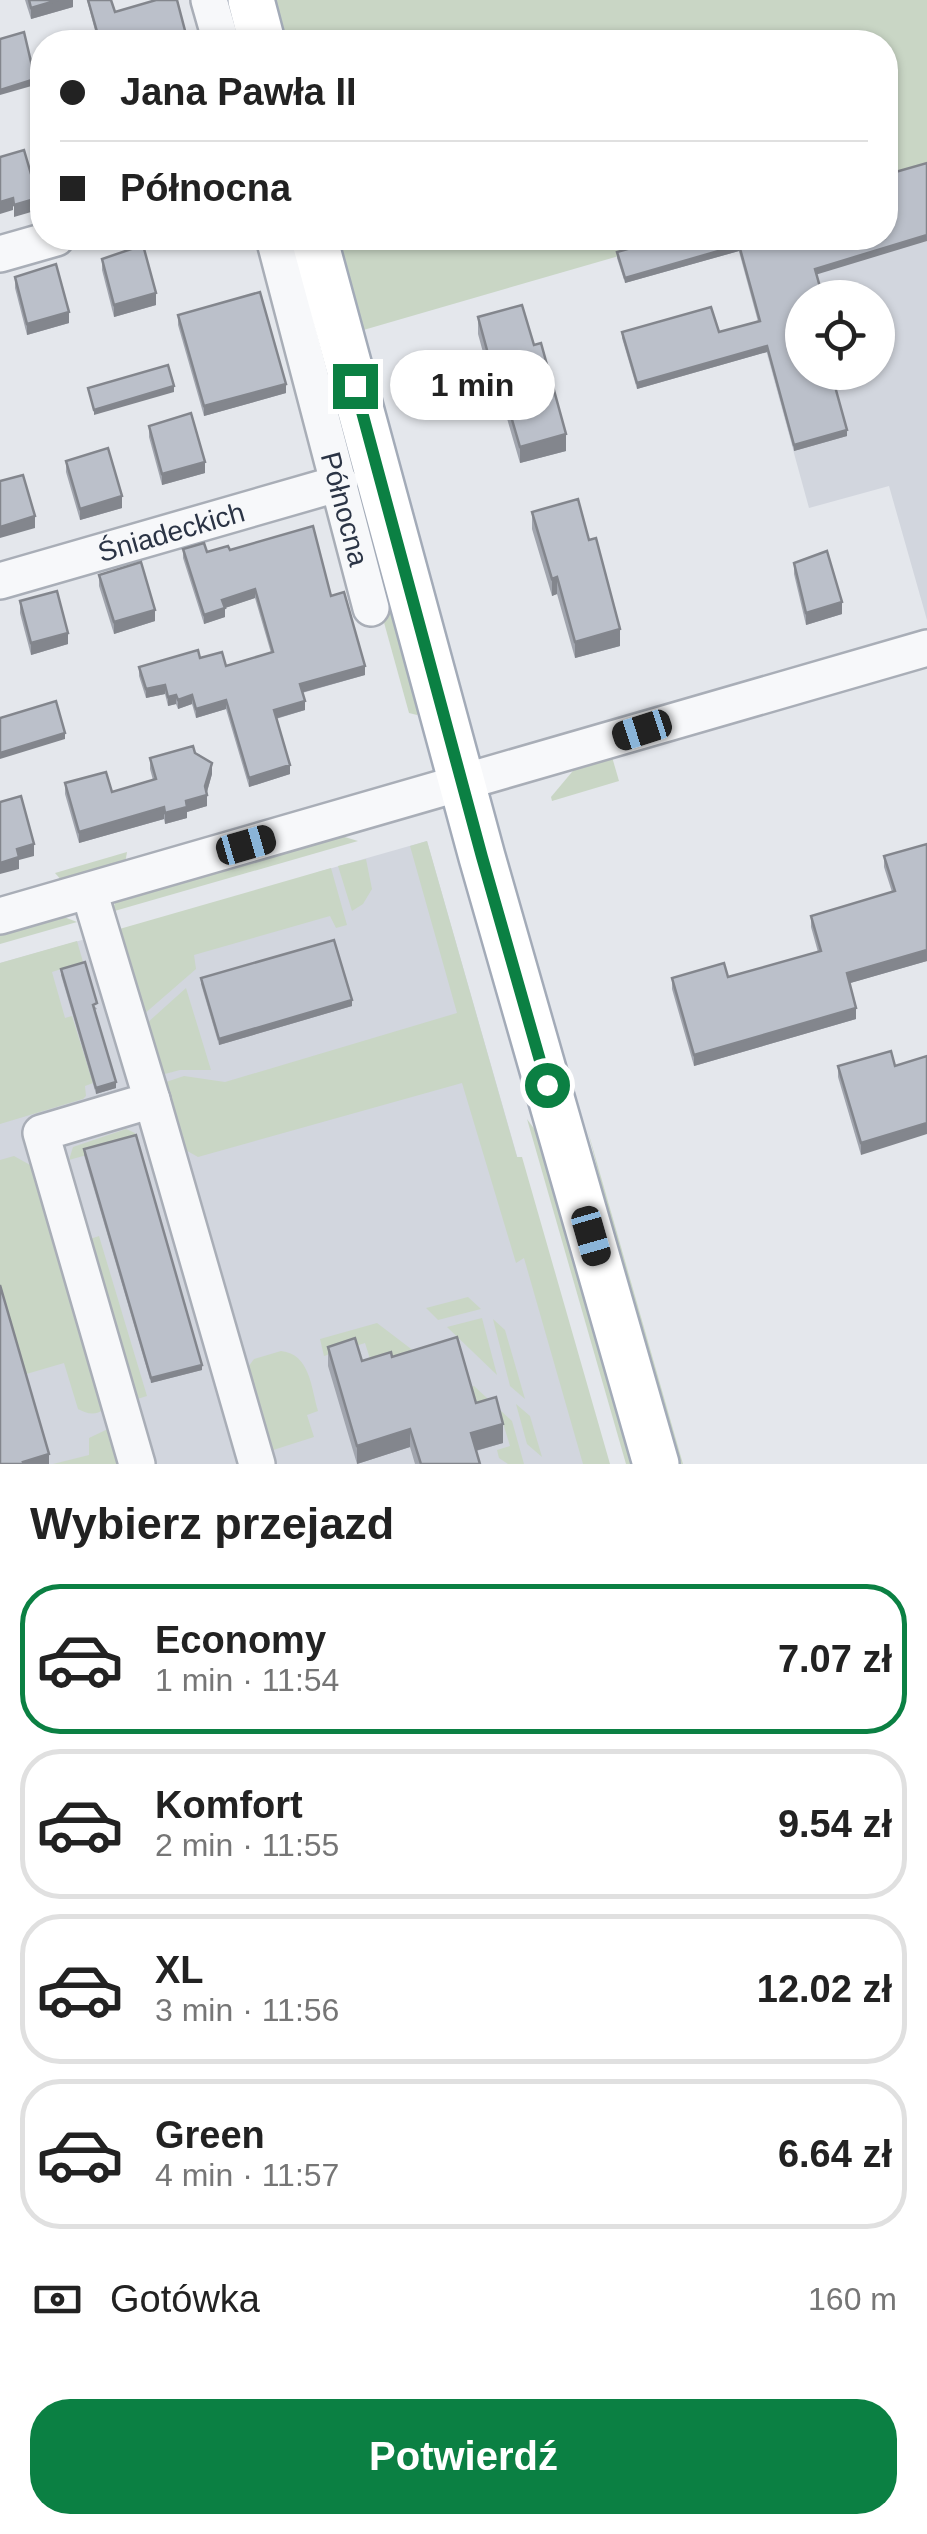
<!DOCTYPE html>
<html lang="pl">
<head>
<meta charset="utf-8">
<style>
	:root { --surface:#fff; --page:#f6f6f6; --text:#222; --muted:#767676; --line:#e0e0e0; --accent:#0b8043 }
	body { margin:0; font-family:Arial,sans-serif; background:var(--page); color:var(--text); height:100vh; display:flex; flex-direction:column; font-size:38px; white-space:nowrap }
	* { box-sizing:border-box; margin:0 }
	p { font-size:32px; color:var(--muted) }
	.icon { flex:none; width:55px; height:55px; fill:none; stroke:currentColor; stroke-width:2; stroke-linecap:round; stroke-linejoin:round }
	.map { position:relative; height:1464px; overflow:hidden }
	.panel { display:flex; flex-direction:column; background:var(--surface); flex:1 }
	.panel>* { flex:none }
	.banner { position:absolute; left:30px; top:30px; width:868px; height:220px; border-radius:40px; box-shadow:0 2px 8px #0004; display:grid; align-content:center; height:220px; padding:0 30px; background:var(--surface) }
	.fabs { position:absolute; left:785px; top:280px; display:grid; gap:20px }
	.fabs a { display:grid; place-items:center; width:110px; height:110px; border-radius:50%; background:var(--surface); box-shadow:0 2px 8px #0004; font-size:50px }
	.end { position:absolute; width:45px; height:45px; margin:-22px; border:12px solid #0b8043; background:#fff; box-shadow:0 0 0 5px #fff }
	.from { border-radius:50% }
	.bubble { position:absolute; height:70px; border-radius:35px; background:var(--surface); box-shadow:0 2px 8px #0004; font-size:32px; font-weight:700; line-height:70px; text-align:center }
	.car { position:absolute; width:30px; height:60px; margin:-30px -15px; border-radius:12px; box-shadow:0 0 8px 2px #0007; background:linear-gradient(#222 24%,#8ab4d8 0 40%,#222 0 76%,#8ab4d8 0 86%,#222 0) }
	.banner b { display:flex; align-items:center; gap:35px; height:95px; font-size:38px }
	.banner b+b { border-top:2px solid var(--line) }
	.banner i { width:25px; height:25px; background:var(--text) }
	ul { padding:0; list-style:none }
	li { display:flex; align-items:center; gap:30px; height:150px; margin:0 20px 15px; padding:0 10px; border:5px solid var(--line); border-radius:40px }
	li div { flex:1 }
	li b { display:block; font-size:38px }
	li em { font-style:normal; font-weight:700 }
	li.current { border-color:var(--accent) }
	li>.icon { width:90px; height:90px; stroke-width:1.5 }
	h2 { padding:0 30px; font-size:45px; line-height:120px }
	.pay { display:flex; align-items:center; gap:25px; height:110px; padding:0 30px; font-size:38px }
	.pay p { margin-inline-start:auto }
	.button { display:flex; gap:20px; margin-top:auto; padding:20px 30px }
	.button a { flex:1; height:115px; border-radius:40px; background:var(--accent); color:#fff; font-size:40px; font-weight:700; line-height:115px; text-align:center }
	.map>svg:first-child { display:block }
</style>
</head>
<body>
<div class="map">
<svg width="927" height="1464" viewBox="0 0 927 1464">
	<rect width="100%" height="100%" fill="#e4e7ec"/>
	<g fill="#d2d6de" fill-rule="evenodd">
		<path d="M 927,166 L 927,620 L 889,486 L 809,508 L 735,238 L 885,238 ZM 802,298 L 878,298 L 878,372 L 802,372 Z"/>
		<polygon points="427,841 605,1464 0,1464 0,963 89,938 132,974 318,872"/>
	</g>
	<g fill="#c9d6c5">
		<polygon points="275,0 927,0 927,166 885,178 885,42 286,42"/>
		<polygon points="336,238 681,238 360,331"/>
		<polygon points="390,606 419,712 417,715 409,713 380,608"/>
		<polygon points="612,757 619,781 552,801 551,797 577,766"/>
		<polygon points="338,835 358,841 111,912 117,899"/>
		<polygon points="427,841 517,1157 522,1157 610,1464 583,1464 524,1258 516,1263 462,1083 198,1157 182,1148 163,1083 184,1076 225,1082 457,1013 410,846"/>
		<polygon points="127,852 125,864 63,882 55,873"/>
		<polygon points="366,859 372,889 363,904 352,911 338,866"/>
		<polygon points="331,868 347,925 336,928 330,916 194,955 196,969 143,1015 116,930"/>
		<polygon points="59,915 77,922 0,944 0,932"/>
		<polygon points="77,941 83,962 52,972 65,1018 72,1016 93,1083 85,1086 86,1096 83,1099 0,1124 0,963"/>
		<polygon points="186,988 211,1070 180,1070 161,1075 146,1024"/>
		<polygon points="527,1119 543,1141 641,1464 626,1464"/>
		<polygon points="587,1128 683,1464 673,1464"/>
		<polygon points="126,1129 135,1133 136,1141 69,1160 73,1147"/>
		<path d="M 14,1156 L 32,1166 L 104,1409 C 96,1416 87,1414 78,1409 L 64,1363 L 23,1375 L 0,1296 L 0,1160 Z"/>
		<polygon points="99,1236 147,1396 134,1400 87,1240"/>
		<polygon points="468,1297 481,1309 438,1320 426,1308"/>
		<polygon points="482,1318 497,1375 447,1327"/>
		<polygon points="493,1319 505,1330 525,1399 510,1386"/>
		<polygon points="377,1323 419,1355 373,1368 365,1343 324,1356 320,1339"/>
		<path d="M 281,1351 C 310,1354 311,1387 318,1411 L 307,1415 L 314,1437 L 267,1452 L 245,1371 L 254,1359 Z"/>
		<polygon points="474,1386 512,1421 524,1464 508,1464 499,1458 497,1450 510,1446 499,1410 468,1419 459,1391"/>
		<polygon points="516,1404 530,1416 542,1457 527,1444"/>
		<polygon points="110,1428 121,1464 53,1464 89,1455 89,1438"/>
	</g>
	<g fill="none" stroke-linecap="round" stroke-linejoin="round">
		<defs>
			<g id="minor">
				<polyline points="209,0 221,42"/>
				<path id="s1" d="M 274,238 L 371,608"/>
				<polyline points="0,254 56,238"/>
				<path id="s2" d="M 0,581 L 340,483"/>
				<polyline points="89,891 152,1100 41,1133 137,1464"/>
				<polyline points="0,916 927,648"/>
				<polyline points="152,1100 257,1464"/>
			</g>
			<g id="major">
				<polyline points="251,0 262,42"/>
				<polyline points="314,238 482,857 656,1464"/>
			</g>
		</defs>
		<use href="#minor" stroke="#a9aeb7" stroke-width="40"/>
		<use href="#major" stroke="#a3abb8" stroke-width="50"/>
		<use href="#minor" stroke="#f7f8fa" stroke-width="35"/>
		<use href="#major" stroke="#fff" stroke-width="45"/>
	</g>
	<g fill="#a1a5ae">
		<polygon points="25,0 73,0 73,7 31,19"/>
		<polygon points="87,0 111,0 115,12 188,42 98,42"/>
		<polygon points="885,238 816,274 843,372 843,374 833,377 847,436 794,451 767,352 637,389 622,338 622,332 719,332 758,321 739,251 625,283 617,258 617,252"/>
		<polygon points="102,259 156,305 114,317 102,270"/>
		<polygon points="15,277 69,323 27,335 15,288"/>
		<polygon points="178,315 286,393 204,416 178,325"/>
		<polygon points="478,317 566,451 520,463 501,398 496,400 478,334"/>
		<polygon points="149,426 205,473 162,485 149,437"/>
		<polygon points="66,461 122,508 80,520 66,472"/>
		<polygon points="532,512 589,540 620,646 575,658 557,594 552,596 532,529"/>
		<polygon points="183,549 207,552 230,550 331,596 365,675 302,693 305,710 276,719 290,774 249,787 226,709 196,718 192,704 178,709 176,704 168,706 165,694 146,698 139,676 139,667 200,658 226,666 271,653 255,598 225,608 225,617 204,624 183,558"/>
		<polygon points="794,563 842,614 806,625 794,574"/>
		<polygon points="99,575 155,621 114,634 99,586"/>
		<polygon points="20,601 68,644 31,655 20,613"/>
		<polygon points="195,753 212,774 207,792 207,806 187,812 187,818 165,824 164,819 79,843 65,794 65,783 112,792 153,780 150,769 150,758"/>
		<polygon points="927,844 927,961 850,983 856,1019 694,1066 672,989 672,978 728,977 818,952 811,927 811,916 892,892 884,867 884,856"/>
		<polygon points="61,969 97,1009 94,1010 116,1088 96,1094 61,975"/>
		<polygon points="201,978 352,1006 219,1045 201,984"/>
		<polygon points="838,1066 895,1066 861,1155 838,1077"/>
		<polygon points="84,1149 202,1370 151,1383 84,1155"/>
		<polygon points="328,1347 362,1361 392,1357 476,1403 503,1443 476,1451 480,1464 415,1464 410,1447 357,1464 328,1366"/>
	</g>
	<g fill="#83868d">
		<polygon points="58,0 73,0 73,7 31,19 31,8"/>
		<polygon points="35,79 35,85 0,95 0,90"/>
		<polygon points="13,198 13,210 0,214 0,202"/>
		<polygon points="38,198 38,210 14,217 14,205"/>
		<polygon points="927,235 927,241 815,275 815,269"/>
		<polygon points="739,245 739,251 625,283 625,278"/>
		<polygon points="156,293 156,305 114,317 114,305"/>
		<polygon points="69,312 69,323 27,335 27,324"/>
		<polygon points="767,346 767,352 637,389 637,383"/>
		<polygon points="831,372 843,372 843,374 831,378"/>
		<polygon points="501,382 501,398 496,400 496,383"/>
		<polygon points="286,384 286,393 204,416 204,406"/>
		<polygon points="174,386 174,392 94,415 94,410"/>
		<polygon points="847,430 847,436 794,451 794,445"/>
		<polygon points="566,434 566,451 520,463 520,447"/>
		<polygon points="205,462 205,473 162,485 162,474"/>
		<polygon points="122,496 122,508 80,520 80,509"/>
		<polygon points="35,516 35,528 0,538 0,527"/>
		<polygon points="557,577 557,594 552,596 552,579"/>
		<polygon points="255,589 255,598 222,609 222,600"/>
		<polygon points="842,602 842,614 806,625 806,613"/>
		<polygon points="225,608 225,617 204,624 204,615"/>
		<polygon points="155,610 155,621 114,634 114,622"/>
		<polygon points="620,629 620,646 575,658 575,642"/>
		<polygon points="68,633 68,644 31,655 31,643"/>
		<polygon points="365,666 365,675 300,693 300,684"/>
		<polygon points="165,685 165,694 146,698 146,689"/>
		<polygon points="176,695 176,704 168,706 168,697"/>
		<polygon points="192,695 192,704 178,709 178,700"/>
		<polygon points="226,700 226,709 196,718 196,709"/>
		<polygon points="305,701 305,710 274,719 274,710"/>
		<polygon points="65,733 65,739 0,759 0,753"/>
		<polygon points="212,763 212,774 206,795 207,795 207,806 187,812 187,818 165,824 165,813 186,801 205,786"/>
		<polygon points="290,765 290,774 249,787 249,778"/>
		<polygon points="164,807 164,819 79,843 79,832"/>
		<polygon points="34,844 34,856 19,860 19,869 0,874 0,863 17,849"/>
		<polygon points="927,950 927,961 847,984 847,973"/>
		<polygon points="352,1000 352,1006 219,1045 219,1039"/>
		<polygon points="856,1008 856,1019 694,1066 694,1055"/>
		<polygon points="116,1082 116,1088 96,1094 96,1088"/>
		<polygon points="927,1123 927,1134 861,1155 861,1143"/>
		<polygon points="202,1365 202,1370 151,1383 151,1378"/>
		<polygon points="503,1424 503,1443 471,1452 471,1433"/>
		<polygon points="410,1429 410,1447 357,1464 357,1446"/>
		<polygon points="49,1454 49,1464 23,1464 23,1462"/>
	</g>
	<g fill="#bbc0ca" stroke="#83868d" stroke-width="2.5">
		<polygon points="29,0 58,0 31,8"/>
		<polygon points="88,0 111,0 115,12 156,0 177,0 188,42 100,42"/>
		<polygon points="24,32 35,79 0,90 0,39"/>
		<polygon points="24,150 38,198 14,205 13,198 0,202 0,157"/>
		<polygon points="927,163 927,235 815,269 823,298 802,298 802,372 831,372 847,430 794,445 767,346 637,383 622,332 711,307 719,332 760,321 739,245 625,278 617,252 666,238 885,238 885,175"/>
		<polygon points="143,245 156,293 114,305 102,259"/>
		<polygon points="56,264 69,312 27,324 15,277"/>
		<polygon points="260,292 286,384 204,406 178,315"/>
		<polygon points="522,305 534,345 541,343 566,434 520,447 501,382 496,383 478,317"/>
		<polygon points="168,365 174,386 94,410 88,388"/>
		<polygon points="191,413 205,462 162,474 149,426"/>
		<polygon points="108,448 122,496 80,509 66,461"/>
		<polygon points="23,475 35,516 0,527 0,481"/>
		<polygon points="578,499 589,540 596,538 620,629 575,642 557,577 552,579 532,512"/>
		<polygon points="313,526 331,596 344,592 365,666 300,684 305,701 274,710 290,765 249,778 226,700 196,709 192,695 178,700 176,695 168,697 165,685 146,689 139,667 198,650 200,658 222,652 226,666 273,652 255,589 222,600 225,608 204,615 183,549 204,543 207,552 228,546 230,550"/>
		<polygon points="827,551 842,602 806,613 794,563"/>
		<polygon points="141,562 155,610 114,622 99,575"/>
		<polygon points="57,591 68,633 31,643 20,601"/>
		<polygon points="56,701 65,733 0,753 0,718"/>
		<polygon points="193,746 195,753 212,763 205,786 207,795 186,801 187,807 165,813 164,807 79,832 65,783 106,772 112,792 156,779 150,758"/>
		<polygon points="21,796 34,844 17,849 19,857 0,863 0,802"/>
		<polygon points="927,844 927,950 847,973 856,1008 694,1055 672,978 724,963 728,977 821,951 811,916 895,891 884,856"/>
		<polygon points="334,940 352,1000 219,1039 201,978"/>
		<polygon points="85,962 97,1003 93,1005 116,1082 96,1088 61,969"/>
		<polygon points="891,1051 895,1066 927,1056 927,1123 861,1143 838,1066"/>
		<polygon points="136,1135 202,1365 151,1378 84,1149"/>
		<polygon points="0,1285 49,1454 23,1462 24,1464 0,1464"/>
		<polygon points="457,1337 476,1403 496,1397 503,1424 471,1433 480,1464 421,1464 410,1429 357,1446 328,1347 355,1338 362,1361 391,1352 392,1357"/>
	</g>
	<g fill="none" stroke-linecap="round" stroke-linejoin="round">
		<polyline stroke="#0b8043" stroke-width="12" points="355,386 482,857 547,1085"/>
	</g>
	<g text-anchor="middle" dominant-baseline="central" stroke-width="10" stroke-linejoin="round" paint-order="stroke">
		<g font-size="28" fill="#2b3445" stroke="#f4f6f9">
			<text stroke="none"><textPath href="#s1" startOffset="280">Północna</textPath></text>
			<text stroke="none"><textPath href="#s2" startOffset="178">Śniadeckich</textPath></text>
		</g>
	</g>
</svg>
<div class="fabs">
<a><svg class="icon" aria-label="locate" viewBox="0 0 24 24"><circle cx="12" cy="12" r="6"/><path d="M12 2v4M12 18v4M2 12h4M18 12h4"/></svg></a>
</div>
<i class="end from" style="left:547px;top:1085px"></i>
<i class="end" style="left:355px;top:386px"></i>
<div class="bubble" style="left:390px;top:350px;width:165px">1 min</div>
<i class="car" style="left:642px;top:730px;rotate:252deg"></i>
<i class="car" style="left:246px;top:845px;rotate:74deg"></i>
<i class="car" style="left:591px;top:1236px;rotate:164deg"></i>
<div class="banner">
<b><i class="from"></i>Jana Pawła II</b>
<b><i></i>Północna</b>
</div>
</div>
<section class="panel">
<h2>Wybierz przejazd</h2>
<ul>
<li class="current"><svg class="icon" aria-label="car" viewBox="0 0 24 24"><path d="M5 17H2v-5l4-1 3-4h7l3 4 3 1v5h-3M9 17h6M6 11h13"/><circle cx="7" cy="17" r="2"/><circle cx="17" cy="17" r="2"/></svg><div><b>Economy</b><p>1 min · 11:54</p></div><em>7.07 zł</em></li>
<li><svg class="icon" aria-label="car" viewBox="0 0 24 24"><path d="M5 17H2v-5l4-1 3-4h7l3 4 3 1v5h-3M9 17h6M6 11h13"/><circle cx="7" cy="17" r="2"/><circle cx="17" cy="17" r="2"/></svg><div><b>Komfort</b><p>2 min · 11:55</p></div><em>9.54 zł</em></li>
<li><svg class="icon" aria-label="car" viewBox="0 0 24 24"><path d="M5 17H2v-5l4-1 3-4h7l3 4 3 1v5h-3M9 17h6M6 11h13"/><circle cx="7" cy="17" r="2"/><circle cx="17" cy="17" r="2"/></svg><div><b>XL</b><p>3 min · 11:56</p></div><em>12.02 zł</em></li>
<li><svg class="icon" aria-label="car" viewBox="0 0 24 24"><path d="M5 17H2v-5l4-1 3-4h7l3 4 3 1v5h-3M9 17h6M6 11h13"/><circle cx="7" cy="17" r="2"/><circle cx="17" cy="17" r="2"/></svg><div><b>Green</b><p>4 min · 11:57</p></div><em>6.64 zł</em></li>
</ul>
<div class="pay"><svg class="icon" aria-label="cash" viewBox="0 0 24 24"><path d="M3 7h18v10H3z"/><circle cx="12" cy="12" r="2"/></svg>Gotówka<p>160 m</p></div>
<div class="button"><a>Potwierdź</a></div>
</section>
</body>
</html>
